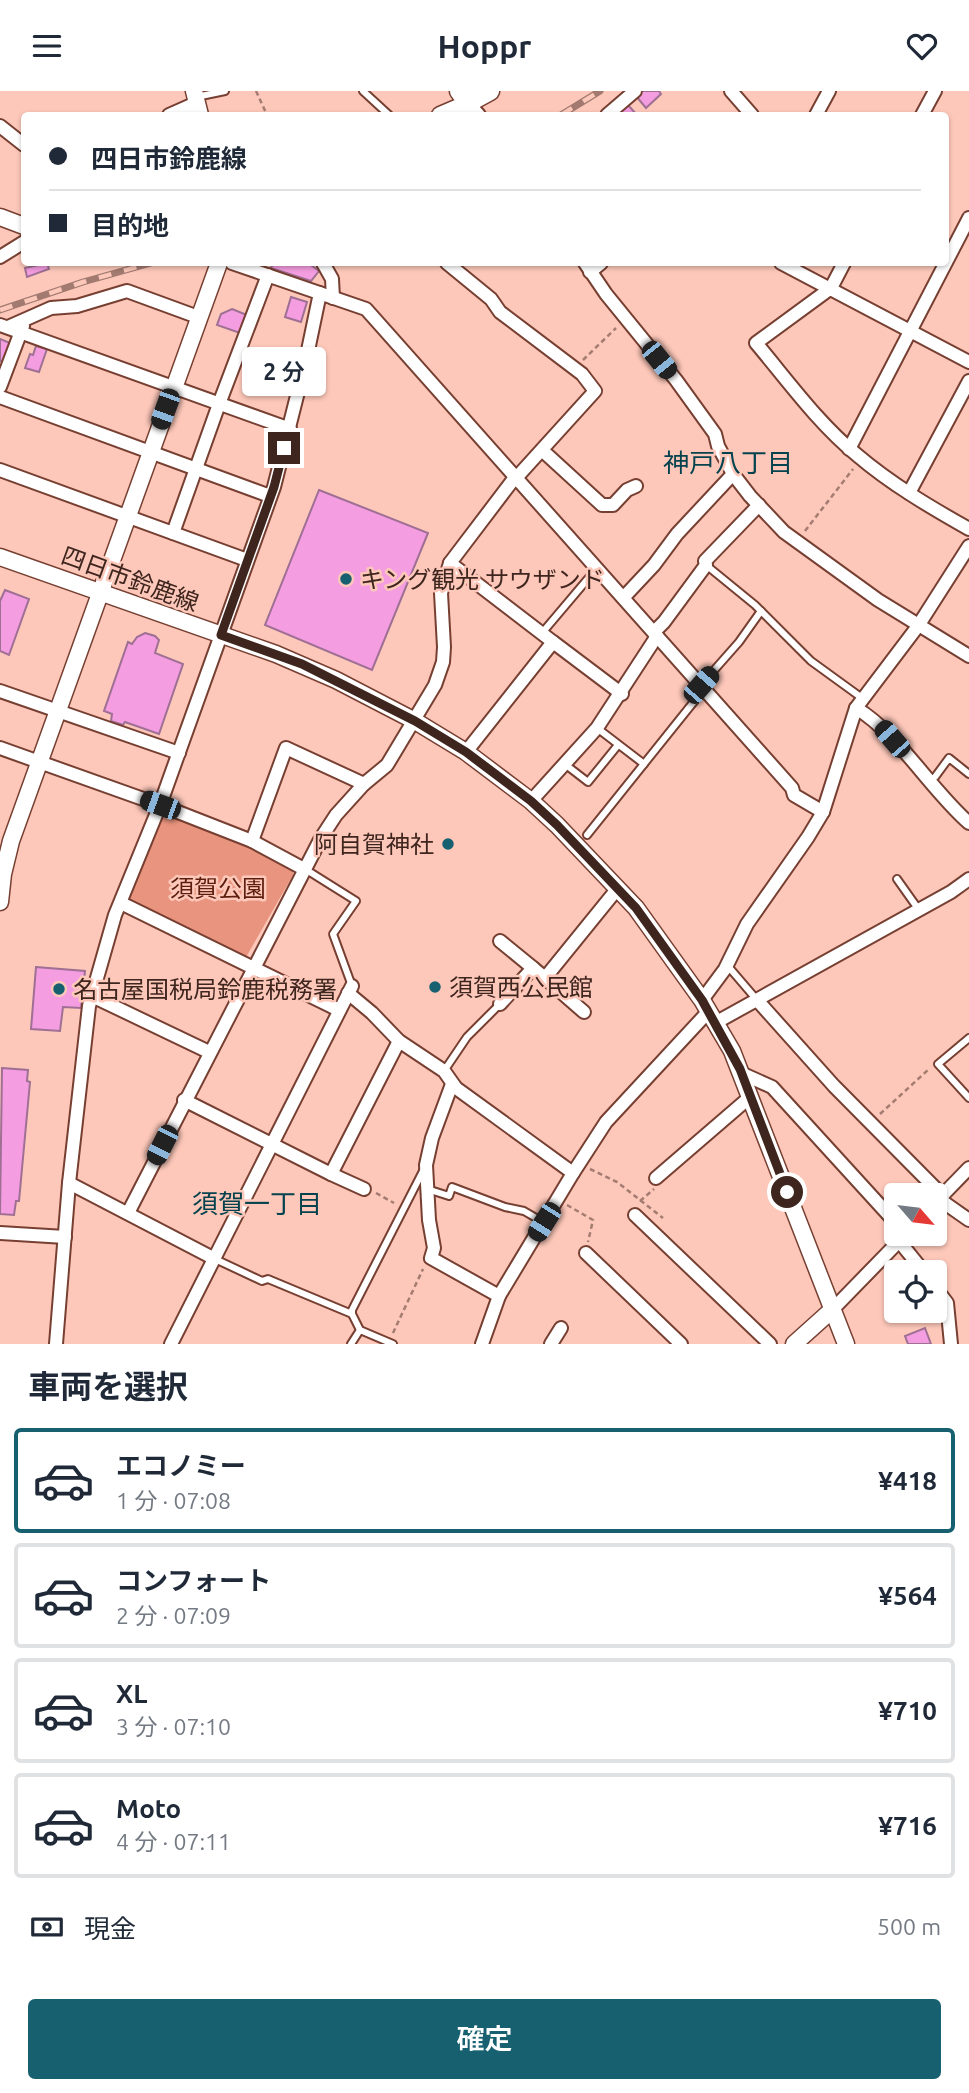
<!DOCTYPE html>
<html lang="ja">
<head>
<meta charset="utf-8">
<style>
	:root { --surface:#fff; --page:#f6f6f7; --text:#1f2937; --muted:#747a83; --line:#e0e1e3; --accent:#17606f }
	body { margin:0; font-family:Ubuntu,"Noto Sans JP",sans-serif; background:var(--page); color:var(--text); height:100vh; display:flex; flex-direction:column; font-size:26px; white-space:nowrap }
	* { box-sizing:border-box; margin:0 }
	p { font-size:23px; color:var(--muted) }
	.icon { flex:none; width:38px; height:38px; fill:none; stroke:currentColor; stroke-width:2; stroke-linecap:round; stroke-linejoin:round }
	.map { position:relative; height:1253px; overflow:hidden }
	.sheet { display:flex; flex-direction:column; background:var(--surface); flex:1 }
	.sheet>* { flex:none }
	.banner { position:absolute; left:21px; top:21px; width:928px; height:154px; border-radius:7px; box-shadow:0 2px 5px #0004; display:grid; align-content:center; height:154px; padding:0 28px; background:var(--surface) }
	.needle { width:46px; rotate:118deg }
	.buttons { position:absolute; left:884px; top:1092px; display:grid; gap:14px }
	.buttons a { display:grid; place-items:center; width:63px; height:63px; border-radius:7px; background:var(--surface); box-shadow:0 2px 5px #0004; font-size:35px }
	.end { position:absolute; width:32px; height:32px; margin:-16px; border:9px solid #3e251e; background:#fff; box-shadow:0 0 0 4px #fff }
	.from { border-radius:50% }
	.bubble { position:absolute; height:49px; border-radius:7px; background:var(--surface); box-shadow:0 2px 5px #0004; font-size:23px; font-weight:600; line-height:49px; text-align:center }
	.car { position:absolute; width:21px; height:42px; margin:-21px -10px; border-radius:9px; box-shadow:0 0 5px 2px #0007; background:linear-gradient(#222 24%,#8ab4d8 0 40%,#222 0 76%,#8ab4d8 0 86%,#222 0) }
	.banner b { display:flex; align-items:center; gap:24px; height:66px; font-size:26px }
	.banner b+b { border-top:2px solid var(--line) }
	.banner i { width:18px; height:18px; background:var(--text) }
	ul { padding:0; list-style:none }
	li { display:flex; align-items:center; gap:21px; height:105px; margin:0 14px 10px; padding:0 14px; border:4px solid var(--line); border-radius:7px }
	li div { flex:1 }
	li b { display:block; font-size:26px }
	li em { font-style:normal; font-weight:600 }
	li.current { border-color:var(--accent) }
	li>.icon { width:63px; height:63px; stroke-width:1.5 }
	h2 { padding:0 28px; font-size:32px; line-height:84px }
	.pay { display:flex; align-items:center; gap:18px; height:77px; padding:0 28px; font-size:26px }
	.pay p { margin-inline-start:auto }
	.action { display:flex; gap:14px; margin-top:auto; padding:14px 28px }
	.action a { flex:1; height:80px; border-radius:7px; background:var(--accent); color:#fff; font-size:28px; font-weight:600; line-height:80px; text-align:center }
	header { display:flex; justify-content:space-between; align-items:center; height:91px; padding:0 28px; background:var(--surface); font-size:32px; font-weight:600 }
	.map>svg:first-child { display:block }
</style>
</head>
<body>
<header><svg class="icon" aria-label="menu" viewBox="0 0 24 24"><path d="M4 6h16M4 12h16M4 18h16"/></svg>Hoppr<svg class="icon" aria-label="heart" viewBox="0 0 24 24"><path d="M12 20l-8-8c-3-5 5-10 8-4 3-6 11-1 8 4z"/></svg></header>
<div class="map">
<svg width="969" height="1253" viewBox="0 0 969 1253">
	<rect width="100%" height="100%" fill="#fdc8ba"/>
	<polygon fill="#e9947e" points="168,722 237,750 293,777 293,784 245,868 131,809 128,804 161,726"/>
	<g fill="#f49de1" stroke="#9f6f94" stroke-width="2">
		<polygon points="641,0 659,0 661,3 646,17 636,5"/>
		<polygon points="628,14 637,24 617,24"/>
		<polygon points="47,172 49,178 27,186 25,177"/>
		<polygon points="273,172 308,172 319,180 311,190 271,177"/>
		<polygon points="291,206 307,211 301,231 285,226"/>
		<polygon points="232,218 247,224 240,242 217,234 221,223"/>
		<polygon points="0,248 10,252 2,271 0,270"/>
		<polygon points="36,255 47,258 39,281 25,277 30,263 33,264"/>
		<polygon points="319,399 428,442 372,579 265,534"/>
		<polygon points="5,499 29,508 9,564 0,560 0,510"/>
		<polygon points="145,542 155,545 159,549 155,562 183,573 159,643 125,631 123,634 111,630 112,623 104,620 128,551 132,553 137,546"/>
		<polygon points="36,876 85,880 81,917 63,916 60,940 31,938"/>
		<polygon points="2,977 28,979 27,990 30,991 19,1110 16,1110 14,1124 0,1123"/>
		<polygon points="925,1237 931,1253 908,1253 905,1245"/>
	</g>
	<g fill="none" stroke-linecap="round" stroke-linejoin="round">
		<defs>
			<g id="lane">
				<polyline points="363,0 389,24"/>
				<polyline points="196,6 225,0"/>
				<polyline points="706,474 755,514 811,570 862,607"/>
				<polyline points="542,542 597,477"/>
				<polyline points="701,594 739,551 761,520"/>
				<polyline points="597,637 644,673"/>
				<polyline points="566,674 588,691 618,654"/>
				<polyline points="928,690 935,686 949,667 969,683"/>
				<polyline points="587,744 704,598"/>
				<polyline points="305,778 356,810 333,843 352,895"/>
				<polyline points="897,788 919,819"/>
				<polyline points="727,874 757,909"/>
				<polyline points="969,947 938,973 969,1007"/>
				<polyline points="444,980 467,946 500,913"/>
				<polyline points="427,1098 449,1105 452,1096 505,1116 524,1120 543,1131"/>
				<polyline points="215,1168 262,1190 268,1188 352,1223 360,1239 393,1253"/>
				<polyline points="352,1223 352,1219 424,1078"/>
				<polyline points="351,1253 360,1239"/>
			</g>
			<g id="street">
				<polyline points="731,0 752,24"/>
				<polyline points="468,12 479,24"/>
				<polyline points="169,24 196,12"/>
				<polyline points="607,24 635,0"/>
				<polyline points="816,24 829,0"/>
				<polyline points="922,24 935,0"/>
				<polyline points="0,35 24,54"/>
				<polyline points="0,166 24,151"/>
				<polyline points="232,172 366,218 792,697 794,704 823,721"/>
				<polyline points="323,172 332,188 333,207"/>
				<polyline points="447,172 491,208 500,221 582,283 595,300 517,386"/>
				<polyline points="585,172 606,203 676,289 715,343 718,355 733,383 750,405 784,441 878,509 969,565"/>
				<polyline points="781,172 969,271"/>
				<path d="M 844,172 L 831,197 L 756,252 C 788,290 818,332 857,364 C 891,393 930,416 969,438"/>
				<polyline points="590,181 601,172"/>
				<polyline points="0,234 290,338"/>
				<polyline points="8,236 51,217 77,215 127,200 198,226"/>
				<polyline points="0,296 23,235"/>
				<polyline points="0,306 270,405"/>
				<polyline points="849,358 969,127"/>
				<polyline points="543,360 602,414 613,414 627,399 636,395"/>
				<polyline points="0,379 247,469"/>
				<polyline points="909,402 969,290"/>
				<polyline points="173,442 219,313 268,184"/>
				<polyline points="450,472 553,551"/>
				<polyline points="624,506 654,474 677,443 733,383"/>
				<polyline points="654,541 664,531 706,474 705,470 759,414"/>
				<polyline points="0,600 179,662"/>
				<path d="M 856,617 C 899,643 930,698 969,732"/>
				<polyline points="0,657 160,714 252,750 304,778"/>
				<polyline points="466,661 553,551 622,603"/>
				<polyline points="531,710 597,637 657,545"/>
				<polyline points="252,750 286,657 364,693"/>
				<polyline points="121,812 339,919"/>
				<polyline points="500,850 533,877"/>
				<polyline points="545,887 584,921"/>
				<polyline points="348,902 372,922 399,950 444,980 456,997 573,1082"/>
				<polyline points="92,905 209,961"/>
				<polyline points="702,909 725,878 747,833 808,746 823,721 856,617 918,535 969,455"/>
				<polyline points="757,909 834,995 943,1105"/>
				<polyline points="500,913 533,877 545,887 618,797"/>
				<polyline points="715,932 951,801 969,788"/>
				<polyline points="743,983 772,996 896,1132"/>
				<polyline points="452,993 432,1047 426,1074 429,1129 434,1157 431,1167 499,1205"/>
				<polyline points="184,1009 331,1083 399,950"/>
				<polyline points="331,1083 364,1098"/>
				<polyline points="656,1087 750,1006"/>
				<polyline points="69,1092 213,1167"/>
				<polyline points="939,1108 969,1129"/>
				<polyline points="934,1113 969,1077"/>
				<polyline points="128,1122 321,747 336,724 364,693 387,674 435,594 443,571 444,556 441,502 450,472 516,385"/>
				<polyline points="635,1124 770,1253"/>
				<polyline points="0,1142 65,1146"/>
				<polyline points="899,1150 924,1181"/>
				<polyline points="586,1162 681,1253"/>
				<polyline points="934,1195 947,1212 951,1253"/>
				<polyline points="833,1218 906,1143"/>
				<polyline points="56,1253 69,1092 89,915 115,824 160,714 274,396 306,269 320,202"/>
				<polyline points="171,1253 352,895"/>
				<polyline points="482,1253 499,1205 573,1082 606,1031 708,921"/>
				<polyline points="551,1253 561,1237"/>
			</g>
			<g id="secondary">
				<polyline points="194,0 200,24"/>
				<polyline points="440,24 468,12"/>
				<polyline points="0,126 24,135"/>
				<polyline points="0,466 276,563 336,589 415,630 466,661 531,710 557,734 636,817 702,909 732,960 846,1253"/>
				<polyline points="0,811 3,783 11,750 219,172"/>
				<polyline points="794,1253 833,1218"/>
			</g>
			<polyline id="primary" points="459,0 468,12 490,0"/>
		</defs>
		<use href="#lane" stroke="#763f31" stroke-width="10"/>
		<use href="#street" stroke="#763f31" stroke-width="16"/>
		<use href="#secondary" stroke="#763f31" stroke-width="19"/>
		<use href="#primary" stroke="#763f31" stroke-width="21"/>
		<g stroke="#a47c71" stroke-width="2.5" stroke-dasharray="5 3.5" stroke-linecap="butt">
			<polyline points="256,0 267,24"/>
			<polyline points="583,269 616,237"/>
			<polyline points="805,440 853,378"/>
			<polyline points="880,1023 929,978"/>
			<polyline points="590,1078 617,1091 663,1127"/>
			<polyline points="376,1102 394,1112"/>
			<polyline points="640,1110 654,1098"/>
			<polyline points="567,1114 593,1129 588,1151"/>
			<polyline points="393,1242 423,1178"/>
		</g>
		<use href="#lane" stroke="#fff" stroke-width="6"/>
		<use href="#street" stroke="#fff" stroke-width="12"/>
		<use href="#secondary" stroke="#fff" stroke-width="16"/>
		<use href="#primary" stroke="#fff" stroke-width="18"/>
		<defs>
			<g id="rail">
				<polyline points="561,24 600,0"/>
				<polyline points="0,219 83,191 151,172"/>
			</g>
		</defs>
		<use href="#rail" stroke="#a27a70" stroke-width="7"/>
		<use href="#rail" stroke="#fdc8ba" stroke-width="4.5" stroke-dasharray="13" stroke-linecap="butt"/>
	</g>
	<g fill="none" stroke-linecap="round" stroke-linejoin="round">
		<polyline stroke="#3e251e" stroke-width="9" points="284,357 274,396 221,544 302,573 415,630 466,661 531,710 557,734 636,817 702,909 740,978 787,1101"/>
	</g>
	<g fill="#17606f" stroke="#fdc8ba" stroke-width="2.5">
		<circle cx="346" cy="488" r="7"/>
		<circle cx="448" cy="753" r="7"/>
		<circle cx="435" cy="896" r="7"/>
		<circle cx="59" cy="898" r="7"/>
	</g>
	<g text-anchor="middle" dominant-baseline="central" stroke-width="5" stroke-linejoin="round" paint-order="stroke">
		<g font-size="24" fill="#3e251e" stroke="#fdc8ba">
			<text transform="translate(130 488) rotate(20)">四日市鈴鹿線</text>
		</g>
		<g font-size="24" fill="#3e251e" stroke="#fdc8ba" text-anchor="start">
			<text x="360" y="488">キング観光 サウザンド</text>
			<text x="434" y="753" text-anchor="end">阿自賀神社</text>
			<text x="449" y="896">須賀西公民館</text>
			<text x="73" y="898">名古屋国税局鈴鹿税務署</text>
		</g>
		<g font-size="24" fill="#5e1e0d" stroke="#fdc8ba">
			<text x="218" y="797">須賀公園</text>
		</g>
		<g font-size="26" fill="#04424e" stroke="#fdc8ba">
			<text x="728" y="371">神戸八丁目</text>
			<text x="257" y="1112">須賀一丁目</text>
		</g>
	</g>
</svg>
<div class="buttons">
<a><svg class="needle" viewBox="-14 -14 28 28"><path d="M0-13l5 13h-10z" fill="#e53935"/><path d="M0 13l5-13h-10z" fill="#747a83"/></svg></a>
<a><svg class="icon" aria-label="locate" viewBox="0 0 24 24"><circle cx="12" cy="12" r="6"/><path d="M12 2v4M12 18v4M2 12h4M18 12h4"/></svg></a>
</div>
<i class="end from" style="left:787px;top:1101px"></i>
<i class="end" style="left:284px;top:357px"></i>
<div class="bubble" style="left:242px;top:256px;width:84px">2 分</div>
<i class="car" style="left:659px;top:269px;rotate:141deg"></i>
<i class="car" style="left:165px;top:318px;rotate:200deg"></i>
<i class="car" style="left:701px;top:594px;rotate:41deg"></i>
<i class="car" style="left:892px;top:648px;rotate:319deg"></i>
<i class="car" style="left:160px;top:714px;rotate:290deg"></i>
<i class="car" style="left:162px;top:1054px;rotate:207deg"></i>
<i class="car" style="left:544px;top:1131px;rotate:212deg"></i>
<div class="banner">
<b><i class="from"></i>四日市鈴鹿線</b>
<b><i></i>目的地</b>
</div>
</div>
<section class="sheet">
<h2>車両を選択</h2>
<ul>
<li class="current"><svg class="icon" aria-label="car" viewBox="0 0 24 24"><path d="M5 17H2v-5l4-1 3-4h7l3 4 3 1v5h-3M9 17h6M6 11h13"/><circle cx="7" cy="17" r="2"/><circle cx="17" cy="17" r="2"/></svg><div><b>エコノミー</b><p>1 分 · 07:08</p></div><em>¥418</em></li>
<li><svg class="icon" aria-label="car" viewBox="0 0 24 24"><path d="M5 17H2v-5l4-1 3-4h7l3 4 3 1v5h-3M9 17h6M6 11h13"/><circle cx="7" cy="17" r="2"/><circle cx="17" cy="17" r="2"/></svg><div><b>コンフォート</b><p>2 分 · 07:09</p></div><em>¥564</em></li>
<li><svg class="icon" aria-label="car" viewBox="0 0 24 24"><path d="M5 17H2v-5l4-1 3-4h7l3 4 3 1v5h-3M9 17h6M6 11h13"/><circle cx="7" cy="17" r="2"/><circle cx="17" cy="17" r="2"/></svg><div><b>XL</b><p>3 分 · 07:10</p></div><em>¥710</em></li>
<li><svg class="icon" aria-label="car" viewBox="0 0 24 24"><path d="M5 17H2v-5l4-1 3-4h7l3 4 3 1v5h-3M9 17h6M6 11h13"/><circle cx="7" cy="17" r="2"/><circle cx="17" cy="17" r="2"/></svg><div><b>Moto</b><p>4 分 · 07:11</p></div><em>¥716</em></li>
</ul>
<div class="pay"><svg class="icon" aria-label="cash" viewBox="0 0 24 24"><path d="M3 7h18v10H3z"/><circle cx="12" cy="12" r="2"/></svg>現金<p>500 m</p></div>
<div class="action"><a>確定</a></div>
</section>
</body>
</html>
